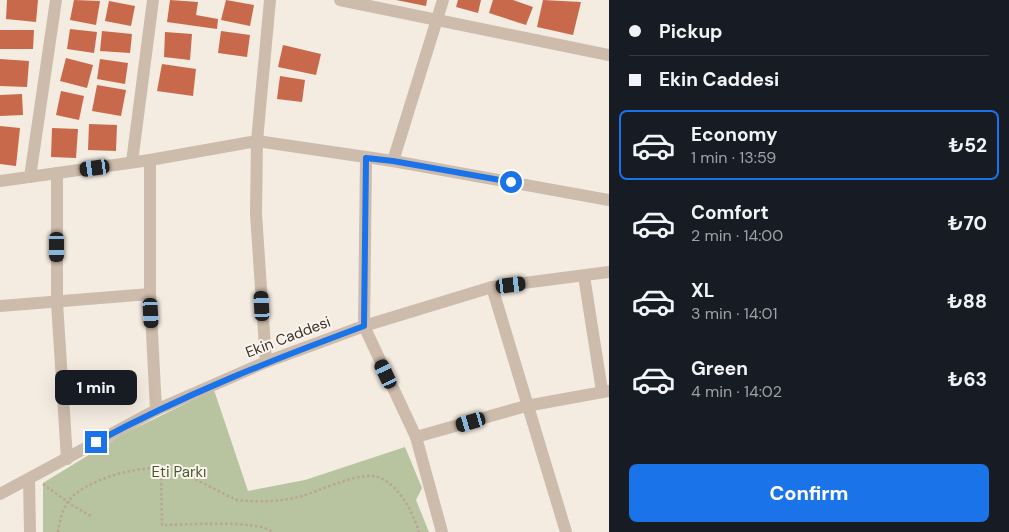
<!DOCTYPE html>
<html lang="en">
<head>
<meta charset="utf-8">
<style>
	:root { --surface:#171b24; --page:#242831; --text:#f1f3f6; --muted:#9ea1a6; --line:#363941; --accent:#1a73e8 }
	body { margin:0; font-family:"DM Sans",sans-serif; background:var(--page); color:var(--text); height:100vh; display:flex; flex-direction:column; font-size:19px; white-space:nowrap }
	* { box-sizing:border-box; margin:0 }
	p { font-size:16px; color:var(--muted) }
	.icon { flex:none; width:28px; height:28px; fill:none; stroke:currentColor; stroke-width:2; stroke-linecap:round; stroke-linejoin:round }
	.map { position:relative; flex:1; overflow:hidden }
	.drawer { display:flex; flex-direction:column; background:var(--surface); width:400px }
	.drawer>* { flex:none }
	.banner { display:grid; align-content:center; height:110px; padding:0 20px; background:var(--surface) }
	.end { position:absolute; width:22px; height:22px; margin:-11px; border:6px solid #1a73e8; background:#fff; box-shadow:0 0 0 2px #fff }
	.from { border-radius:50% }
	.bubble { position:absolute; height:35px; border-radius:8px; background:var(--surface); box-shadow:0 5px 20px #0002; font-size:16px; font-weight:800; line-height:35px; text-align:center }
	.car { position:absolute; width:15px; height:30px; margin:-15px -8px; border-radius:6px; box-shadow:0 0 4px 1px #0007; background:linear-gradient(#222 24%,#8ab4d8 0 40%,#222 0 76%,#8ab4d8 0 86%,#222 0) }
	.banner b { display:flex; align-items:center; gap:18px; height:48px; font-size:19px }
	.banner b+b { border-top:1px solid var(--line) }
	.banner i { width:12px; height:12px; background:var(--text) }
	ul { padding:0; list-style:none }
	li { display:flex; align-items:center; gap:15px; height:70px; margin:0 10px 8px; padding:0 10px; border:2px solid transparent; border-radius:8px }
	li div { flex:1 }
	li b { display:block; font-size:19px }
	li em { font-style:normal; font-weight:800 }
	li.on { border-color:var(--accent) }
	li>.icon { width:45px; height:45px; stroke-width:1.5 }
	.cta { display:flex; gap:10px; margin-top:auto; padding:10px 20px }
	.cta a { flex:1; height:58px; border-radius:8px; background:var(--accent); color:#fff; font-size:20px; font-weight:800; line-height:58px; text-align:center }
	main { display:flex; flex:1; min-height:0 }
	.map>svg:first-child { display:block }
</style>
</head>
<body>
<main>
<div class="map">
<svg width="609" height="532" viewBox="0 0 609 532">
	<rect width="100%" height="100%" fill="#f4ebe1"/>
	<polygon fill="#b8c4a0" points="214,390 248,491 305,480 405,447 422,488 416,500 429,532 43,532 43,483 123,434"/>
	<g fill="#c8694b">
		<polygon points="7,0 38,0 36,22 6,19"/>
		<polygon points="74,0 100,1 96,25 70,20"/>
		<polygon points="170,0 198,2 196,15 218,19 217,29 167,22"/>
		<polygon points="226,0 254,5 250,26 221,20"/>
		<polygon points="396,0 427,0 426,6"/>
		<polygon points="458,0 481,0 478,13 456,7"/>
		<polygon points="493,0 513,0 533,7 526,25 489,13"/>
		<polygon points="543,0 581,2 573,35 537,27"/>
		<polygon points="109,1 135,6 131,26 105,21"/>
		<polygon points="70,29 97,32 94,53 67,49"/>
		<polygon points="0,30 34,30 33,49 0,49"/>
		<polygon points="102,31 132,34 130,53 100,51"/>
		<polygon points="221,31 250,35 247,57 218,53"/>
		<polygon points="165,32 192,34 190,60 164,57"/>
		<polygon points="283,45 321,54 316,75 278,67"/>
		<polygon points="66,58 93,65 87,88 60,81"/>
		<polygon points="0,59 29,61 27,87 0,86"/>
		<polygon points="100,59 128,63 125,84 97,79"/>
		<polygon points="162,64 196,69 193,96 157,91"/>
		<polygon points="280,76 305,80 302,102 277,99"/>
		<polygon points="97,85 126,90 121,116 92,111"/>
		<polygon points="61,91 84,96 79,120 56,115"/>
		<polygon points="22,94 23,115 0,116 0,95"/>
		<polygon points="89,124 117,125 116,151 88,150"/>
		<polygon points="0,126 20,128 16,166 0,164"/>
		<polygon points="52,128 78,129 76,158 51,157"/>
	</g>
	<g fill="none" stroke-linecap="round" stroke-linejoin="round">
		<g stroke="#b9a596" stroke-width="2.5" stroke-dasharray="2.5 2.5" stroke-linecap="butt">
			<path d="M 161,468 L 162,525 C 185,525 256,519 273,532"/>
			<polyline points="43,484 72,505 91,516"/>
			<path d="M 58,532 C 59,523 62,511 67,503 C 82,480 141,464 166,469 C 188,473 216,491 237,500 C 258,502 281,502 302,496 C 318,491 356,474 372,476 C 396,478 413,512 419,532"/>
		</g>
		<g stroke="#cdbbac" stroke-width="12">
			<polyline points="340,0 609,55"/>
			<polyline points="366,158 364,326 416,437 442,532"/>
			<polyline points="150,160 150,294 156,410"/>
			<polyline points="393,161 443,0"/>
			<polyline points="132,162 153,0"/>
			<polyline points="57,173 57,303 67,459"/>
			<polyline points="30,177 56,0"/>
			<polyline points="0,181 150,160 257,141 393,161 609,200"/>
			<polyline points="584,276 602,391"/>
			<polyline points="492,287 566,532"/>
			<polyline points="0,306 150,294"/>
			<polyline points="266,362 256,214 257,141 270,0"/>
			<polyline points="416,437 526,406 609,391"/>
			<polyline points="29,479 30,532"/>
			<polyline points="0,494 156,410 266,362 364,326 492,287 609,272"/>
		</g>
	</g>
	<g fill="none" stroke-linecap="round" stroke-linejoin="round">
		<path stroke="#1a73e8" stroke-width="6" d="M 96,442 C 183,395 272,360 364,326 L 366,158 L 393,161 L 511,182"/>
	</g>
	<g text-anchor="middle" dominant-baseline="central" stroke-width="4" stroke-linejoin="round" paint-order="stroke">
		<g font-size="15" fill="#3b302b" stroke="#fbf5ee">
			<text transform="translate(288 337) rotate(-21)">Ekin Caddesi</text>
		</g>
		<g font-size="15" fill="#4a5a2e" stroke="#fbf5ee">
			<text x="179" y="472">Eti Parkı</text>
		</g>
	</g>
</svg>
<i class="end from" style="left:511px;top:182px"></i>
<i class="end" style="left:96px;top:442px"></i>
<div class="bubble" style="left:55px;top:370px;width:82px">1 min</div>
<i class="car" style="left:95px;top:168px;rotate:262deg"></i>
<i class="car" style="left:57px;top:247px;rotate:180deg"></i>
<i class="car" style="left:511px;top:285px;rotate:83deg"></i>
<i class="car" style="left:262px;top:306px;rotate:357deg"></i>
<i class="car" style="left:151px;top:313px;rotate:177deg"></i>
<i class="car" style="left:386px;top:374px;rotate:335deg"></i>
<i class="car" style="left:471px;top:422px;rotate:254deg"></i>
</div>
<section class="drawer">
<div class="banner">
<b><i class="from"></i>Pickup</b>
<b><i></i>Ekin Caddesi</b>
</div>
<ul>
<li class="on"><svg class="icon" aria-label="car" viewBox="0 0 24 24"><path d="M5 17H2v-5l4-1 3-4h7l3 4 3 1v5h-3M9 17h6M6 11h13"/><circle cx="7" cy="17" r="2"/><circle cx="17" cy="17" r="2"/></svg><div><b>Economy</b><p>1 min · 13:59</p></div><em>₺52</em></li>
<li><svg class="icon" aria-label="car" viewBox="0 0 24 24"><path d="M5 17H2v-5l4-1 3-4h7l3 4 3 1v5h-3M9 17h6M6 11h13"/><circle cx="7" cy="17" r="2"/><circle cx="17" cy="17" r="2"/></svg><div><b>Comfort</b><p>2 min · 14:00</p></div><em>₺70</em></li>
<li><svg class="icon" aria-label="car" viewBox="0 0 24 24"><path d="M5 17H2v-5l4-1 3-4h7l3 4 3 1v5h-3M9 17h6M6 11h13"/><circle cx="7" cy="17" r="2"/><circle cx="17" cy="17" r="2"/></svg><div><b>XL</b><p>3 min · 14:01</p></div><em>₺88</em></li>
<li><svg class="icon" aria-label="car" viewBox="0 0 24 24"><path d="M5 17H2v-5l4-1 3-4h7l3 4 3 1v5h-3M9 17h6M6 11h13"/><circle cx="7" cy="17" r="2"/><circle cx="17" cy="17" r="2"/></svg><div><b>Green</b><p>4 min · 14:02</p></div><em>₺63</em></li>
</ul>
<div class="cta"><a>Confirm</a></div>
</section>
</main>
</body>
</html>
